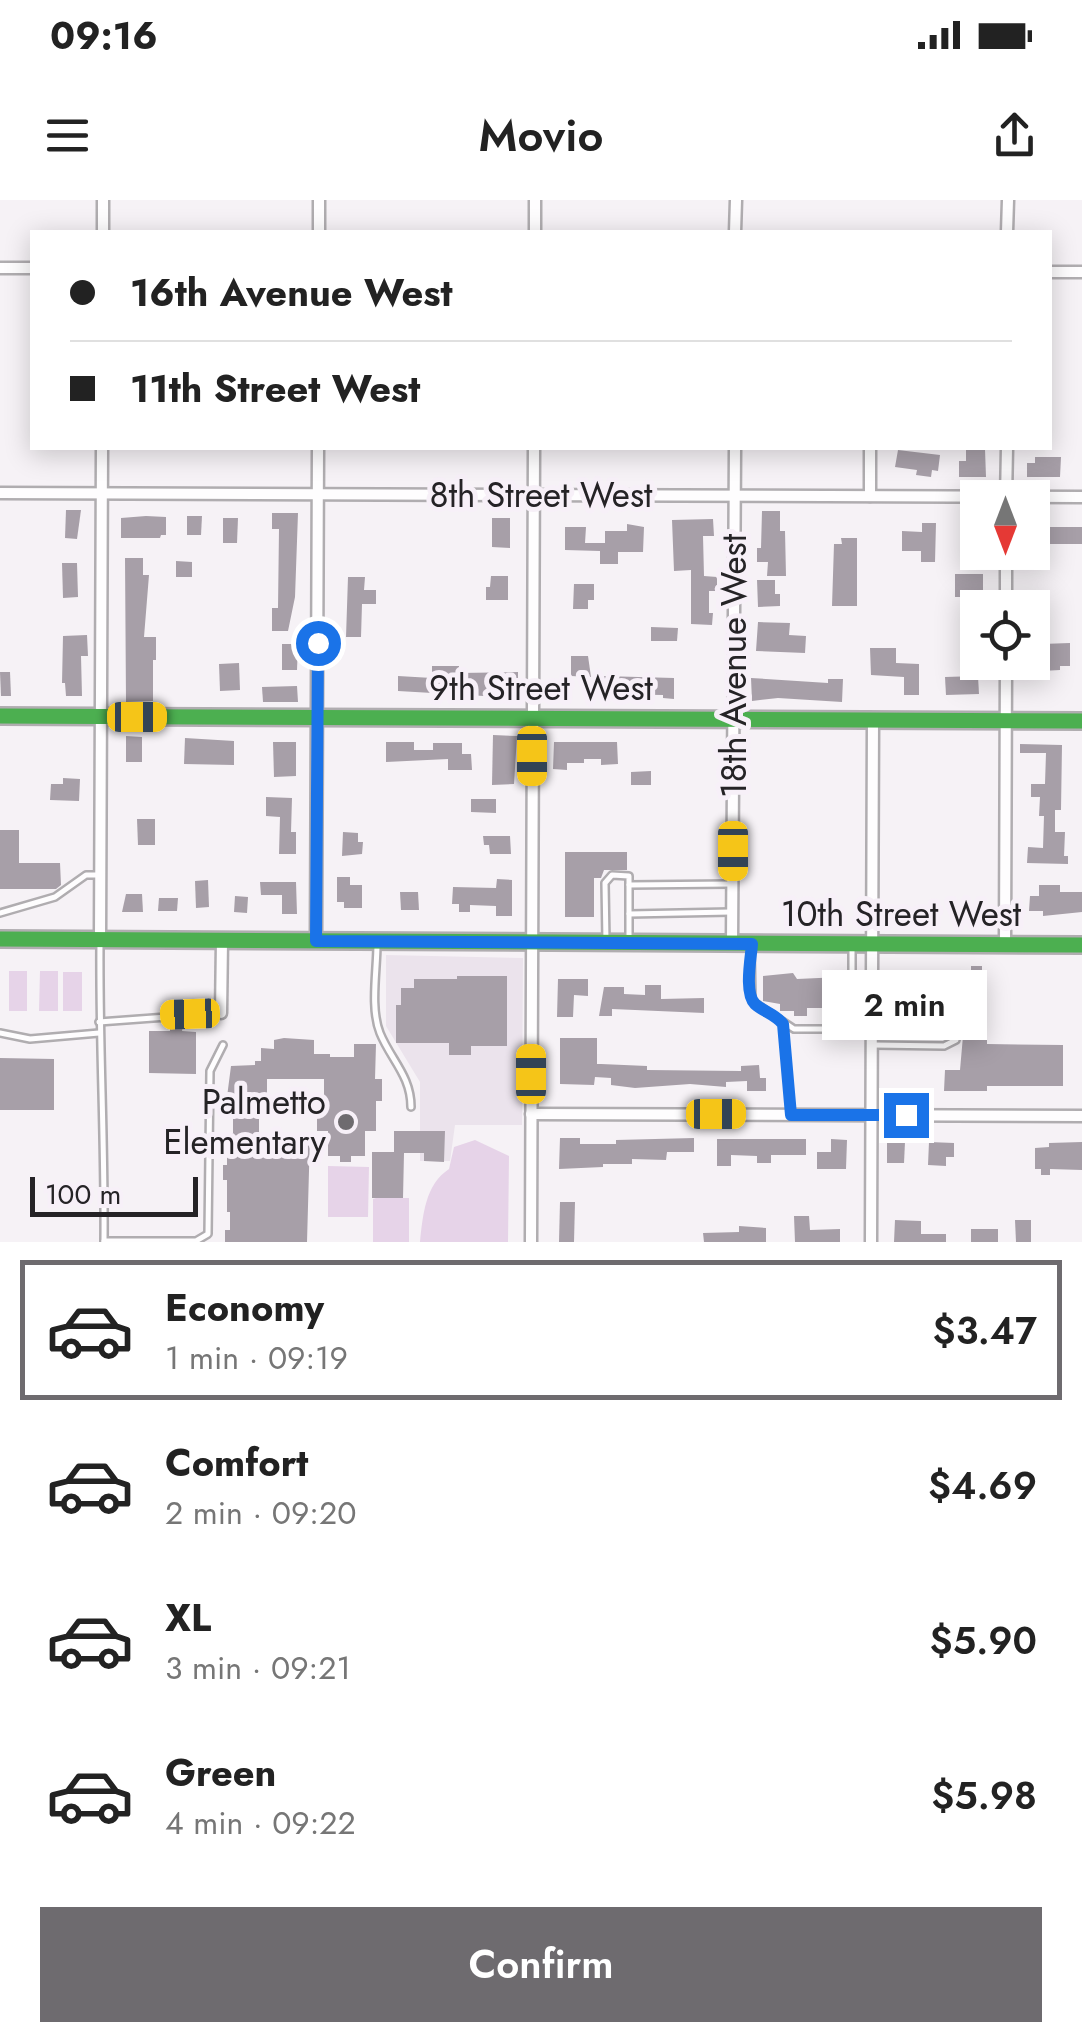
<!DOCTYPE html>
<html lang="en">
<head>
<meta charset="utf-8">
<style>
	:root { --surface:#fff; --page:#f2f2f2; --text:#222; --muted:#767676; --line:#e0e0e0; --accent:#6e6b6f }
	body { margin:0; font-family:Jost,sans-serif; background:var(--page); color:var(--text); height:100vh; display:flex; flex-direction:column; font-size:38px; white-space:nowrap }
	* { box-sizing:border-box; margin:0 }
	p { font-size:32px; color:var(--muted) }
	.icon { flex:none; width:55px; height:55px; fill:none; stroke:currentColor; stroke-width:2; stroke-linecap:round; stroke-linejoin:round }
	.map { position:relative; height:1042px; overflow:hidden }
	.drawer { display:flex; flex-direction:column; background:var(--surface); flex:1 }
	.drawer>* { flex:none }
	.banner { position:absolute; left:30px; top:30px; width:1022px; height:220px; border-radius:0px; box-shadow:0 5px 25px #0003; display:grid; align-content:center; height:220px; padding:0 40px; background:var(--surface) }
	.needle { width:65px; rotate:180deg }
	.buttons { position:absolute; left:960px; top:280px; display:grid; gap:20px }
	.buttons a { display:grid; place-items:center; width:90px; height:90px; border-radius:0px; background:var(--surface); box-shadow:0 5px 25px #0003; font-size:50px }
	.scale { position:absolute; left:30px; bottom:25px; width:168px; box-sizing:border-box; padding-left:10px; border:5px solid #252326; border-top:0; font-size:28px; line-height:35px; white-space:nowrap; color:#252326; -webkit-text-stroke:8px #f7f0f8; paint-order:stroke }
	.end { position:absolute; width:45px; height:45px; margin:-22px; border:12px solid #1a73e8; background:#fff; box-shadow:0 0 0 5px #fff }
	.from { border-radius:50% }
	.bubble { position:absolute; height:70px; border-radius:0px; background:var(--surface); box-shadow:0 5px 25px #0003; font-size:32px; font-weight:600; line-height:70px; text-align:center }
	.car { position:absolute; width:30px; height:60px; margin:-30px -15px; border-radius:12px; box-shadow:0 0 8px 2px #0007; background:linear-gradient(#f5c518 24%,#345 0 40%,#f5c518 0 76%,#345 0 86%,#f5c518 0) }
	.banner b { display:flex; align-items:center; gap:35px; height:95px; font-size:38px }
	.banner b+b { border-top:2px solid var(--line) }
	.banner i { width:25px; height:25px; background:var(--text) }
	ul { padding:18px 0 0; list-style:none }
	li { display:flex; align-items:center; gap:30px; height:140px; margin:0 20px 15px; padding:0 20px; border:5px solid transparent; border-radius:0px }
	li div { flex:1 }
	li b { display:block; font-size:38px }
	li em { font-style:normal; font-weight:600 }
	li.selected { border-color:var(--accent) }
	li>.icon { width:90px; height:90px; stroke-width:1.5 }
	.cta { display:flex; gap:20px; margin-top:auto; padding:20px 40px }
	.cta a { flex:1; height:115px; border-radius:0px; background:var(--accent); color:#fff; font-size:40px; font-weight:600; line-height:115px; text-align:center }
	.status { display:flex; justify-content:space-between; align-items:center; height:70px; padding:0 50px; background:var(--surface); direction:ltr }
	.status svg { height:28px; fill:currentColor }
	header { display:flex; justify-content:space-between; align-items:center; height:130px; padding:0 40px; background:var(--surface); font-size:45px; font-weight:600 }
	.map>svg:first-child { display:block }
</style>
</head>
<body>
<div class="status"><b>09:16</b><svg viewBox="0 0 49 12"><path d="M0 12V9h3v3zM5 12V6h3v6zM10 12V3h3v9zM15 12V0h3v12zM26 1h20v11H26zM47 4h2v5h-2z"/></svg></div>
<header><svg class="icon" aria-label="menu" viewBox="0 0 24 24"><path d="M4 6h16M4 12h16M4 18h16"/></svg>Movio<svg class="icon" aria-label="share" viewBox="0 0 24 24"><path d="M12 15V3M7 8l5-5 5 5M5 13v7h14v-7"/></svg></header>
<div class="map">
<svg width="1082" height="1042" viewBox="0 0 1082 1042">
	<rect width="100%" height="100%" fill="#f6f2f6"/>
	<polygon fill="#ebe3ec" points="386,755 523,758 522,925 455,925 450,961 420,961 420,882 386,826"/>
	<g fill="#e6d3e8">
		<rect x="9" y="771" width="18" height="40"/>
		<polygon points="40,771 58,771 58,811 39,811"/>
		<rect x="63" y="772" width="19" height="39"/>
		<path d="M 475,940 L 509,956 L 508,1042 L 420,1042 C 423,1015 425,985 449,969 L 454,947 Z"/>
		<polygon points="328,966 369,967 368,1017 328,1017"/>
		<polygon points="376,998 409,998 409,1042 373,1042 373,999"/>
	</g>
	<g fill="#a79fa8">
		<polygon points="966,249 985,249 986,277 959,277 959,261 966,261"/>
		<polygon points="898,250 940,255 938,271 932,270 931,277 916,275 917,270 895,267"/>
		<polygon points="1035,257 1061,257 1060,277 1027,277 1027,263 1035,263"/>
		<polygon points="66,310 81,310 77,339 65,338"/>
		<polygon points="762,311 780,311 780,331 785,331 786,376 767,376 768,362 757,362 757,348 761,348"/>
		<polygon points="272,313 298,313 295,397 288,431 272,431 272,408 278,408 279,329 272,329"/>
		<polygon points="146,316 166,317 166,335 161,335 160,338 121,338 121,318"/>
		<polygon points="187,316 202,316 201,335 187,335"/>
		<polygon points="223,318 238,318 237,343 223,343"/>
		<polygon points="492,318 510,318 510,348 492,347"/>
		<polygon points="713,319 714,336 703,336 704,376 717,377 717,391 709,391 709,413 713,413 712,425 691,424 691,370 674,371 672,320"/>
		<polygon points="922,323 936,323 935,362 921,362 921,351 902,351 902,331 922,332"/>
		<polygon points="627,324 644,327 643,352 618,352 618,364 600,364 600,351 565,350 565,327 586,327 585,343 605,343 605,331 627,331"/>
		<polygon points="978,327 978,343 962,343 962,328"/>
		<rect x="1038" y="327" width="44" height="17"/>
		<polygon points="841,338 857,338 857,406 832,406 834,344 842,344"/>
		<polygon points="125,358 143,358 143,375 149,375 144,437 156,437 156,460 153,460 153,501 126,502"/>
		<polygon points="176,361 192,362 192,377 176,377"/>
		<polygon points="62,363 77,363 78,397 63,398"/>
		<rect x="955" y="374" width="28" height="23"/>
		<polygon points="491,376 508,376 508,400 486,400 486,387 490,387"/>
		<polygon points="348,377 365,377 364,390 376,390 376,404 362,404 361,437 346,437"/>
		<polygon points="757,380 775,380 775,394 780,394 780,406 758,407"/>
		<polygon points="574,384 594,384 594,400 588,400 588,409 573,409"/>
		<polygon points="758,422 790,423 789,435 806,436 805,453 756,451"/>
		<polygon points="651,427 678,428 677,441 651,441"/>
		<polygon points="87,435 88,456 81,456 82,496 66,496 65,483 62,483 63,436"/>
		<polygon points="1070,443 1070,466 1060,466 1060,470 1042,471 1042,444"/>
		<polygon points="282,444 298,444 297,470 282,470"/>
		<polygon points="870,448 896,448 896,463 919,464 919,495 904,495 904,477 871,475"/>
		<polygon points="571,456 588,456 591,477 571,476"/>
		<polygon points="239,463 240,490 220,491 219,464"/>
		<polygon points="432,466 459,466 459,473 518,472 518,498 398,491 398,476 432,478"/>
		<polygon points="0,472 10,472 11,496 1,496"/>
		<polygon points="603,476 674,478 674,499 663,498 663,495 603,494"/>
		<polygon points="978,476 979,494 946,495 945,477"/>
		<polygon points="751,478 828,483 828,479 843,479 842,502 778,498 752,501"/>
		<polygon points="297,486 298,502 263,502 262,487"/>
		<polygon points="493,535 517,536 514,584 492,585"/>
		<polygon points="126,536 142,537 142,562 126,562"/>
		<polygon points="185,538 234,541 234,565 184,564"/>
		<polygon points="273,542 296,542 296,576 274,577"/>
		<polygon points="386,542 414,542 414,550 433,550 433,543 462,543 462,554 471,554 472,570 448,570 448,559 386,562"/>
		<polygon points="554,542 617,542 618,564 601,565 601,559 584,559 584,563 567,563 567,570 553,569"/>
		<polygon points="1020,544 1062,545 1061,610 1055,610 1055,632 1065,632 1064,656 1068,656 1068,664 1027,663 1028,647 1043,648 1044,616 1039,616 1040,597 1031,597 1031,584 1045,584 1046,553 1020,553"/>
		<polygon points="651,571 651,585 631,585 631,572"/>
		<polygon points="63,578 80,579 79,601 50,600 51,584 63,584"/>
		<polygon points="266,597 292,598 291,632 296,632 296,654 279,654 280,617 266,616"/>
		<polygon points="471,599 496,599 496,613 471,612"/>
		<polygon points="137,619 155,619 155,645 138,645"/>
		<polygon points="0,630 19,630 19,663 60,663 61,685 56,689 0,689"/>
		<polygon points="343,632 358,633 358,642 363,642 362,654 342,656"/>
		<polygon points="483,636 510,636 511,654 490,654 489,645 484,645"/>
		<polygon points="565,652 627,652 627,670 604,670 601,678 594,678 594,717 565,717"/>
		<polygon points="337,677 350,677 350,685 362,685 362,708 344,708 344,702 337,702"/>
		<polygon points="497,679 512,680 512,716 496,716 496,706 470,705 470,712 459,712 459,704 452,704 453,687 496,688"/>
		<polygon points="208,680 209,707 196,708 195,681"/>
		<polygon points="260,682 296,682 297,714 282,714 282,695 261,695"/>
		<polygon points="1039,685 1060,685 1060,692 1082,692 1082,712 1043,716 1043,711 1029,711 1030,696 1039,696"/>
		<polygon points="400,692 418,692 419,710 401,710"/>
		<polygon points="126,694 142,694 143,712 122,712"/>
		<polygon points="235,696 248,697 247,713 234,712"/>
		<polygon points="159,698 178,698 177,711 158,711"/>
		<polygon points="971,766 982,766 982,771 987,771 987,818 960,817 960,795 965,795 965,771 971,771"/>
		<polygon points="793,773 797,779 841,777 837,808 807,808 807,816 794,816 794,811 780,811 780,804 763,801 763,776"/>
		<polygon points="457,776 507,776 507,846 471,846 471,855 449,855 449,843 396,843 396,805 401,805 401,788 414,788 414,779 457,779"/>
		<polygon points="558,779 588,779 588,796 574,795 573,817 557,817"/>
		<polygon points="645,785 661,785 661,799 704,798 704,813 612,809 612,816 599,816 604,787 624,787 624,794 645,795"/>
		<polygon points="170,825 183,825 182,831 196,832 196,874 149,873 149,831 170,831"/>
		<polygon points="963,836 987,836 987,844 1063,845 1063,886 987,886 987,891 944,891 945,870 960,870"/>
		<polygon points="284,838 314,840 314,854 330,854 330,857 354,857 354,844 376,844 375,879 382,879 382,901 376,901 376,931 365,931 365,956 351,956 351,962 340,962 340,956 328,956 328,931 317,931 317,907 324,907 324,879 267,879 267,913 259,913 259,934 310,935 307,1042 225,1042 225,1030 230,1030 230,1012 227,1012 227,980 223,980 223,965 227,965 227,933 233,933 233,911 230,911 230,897 227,897 231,866 255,865 255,861 261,861 261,848 274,849 274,840"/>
		<polygon points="560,838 597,838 597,864 601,864 647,866 647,870 741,871 741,866 759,865 760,878 766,878 766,891 747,891 747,881 726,882 726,887 690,884 635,888 611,885 611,878 595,877 594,885 560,884"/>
		<polygon points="0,858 54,859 54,910 0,910"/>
		<polygon points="394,931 445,931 444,962 424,961 424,953 404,953 403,998 372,998 372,952 394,952"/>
		<polygon points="560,938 580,938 580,944 616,944 616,940 694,938 694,952 667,952 666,960 632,959 632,964 603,964 603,967 559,969"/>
		<polygon points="717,939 806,939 806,955 771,955 771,963 757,963 757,956 731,955 731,966 717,966"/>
		<polygon points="831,939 847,940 846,969 817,969 817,952 831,952"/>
		<polygon points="887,942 905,942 904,963 887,963"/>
		<polygon points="929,942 954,943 954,957 946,957 946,966 928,965"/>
		<polygon points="1082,942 1082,970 1050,969 1050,975 1041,975 1041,969 1035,969 1035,948 1049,947 1049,943"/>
		<polygon points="560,1002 575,1002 574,1042 559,1042"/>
		<polygon points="794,1016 809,1016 810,1030 840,1029 840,1042 795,1042"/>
		<polygon points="895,1020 921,1021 921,1034 946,1034 946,1042 894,1042"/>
		<polygon points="1015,1020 1031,1020 1031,1042 1016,1042"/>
		<polygon points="739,1026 766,1028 766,1042 704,1042 703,1033 739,1032"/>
		<rect x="971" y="1029" width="27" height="13"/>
	</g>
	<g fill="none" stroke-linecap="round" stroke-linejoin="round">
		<defs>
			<g id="lane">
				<polyline points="629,685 730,684"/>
				<polyline points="0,713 55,697 86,675 100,675"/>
				<polyline points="629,714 731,712"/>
				<polyline points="606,741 605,683 612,675 629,676 629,740"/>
				<path d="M 100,743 C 99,843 105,942 104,1042"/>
				<path d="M 377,744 C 377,771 370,808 380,833 C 391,860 411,876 411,907"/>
				<polyline points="751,747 752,801 794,829 871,829"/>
				<polyline points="852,747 852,829"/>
				<polyline points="874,820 952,821 957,826 956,840 944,846 874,845"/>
				<polyline points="99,822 221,813"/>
				<polyline points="783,824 791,915"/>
				<polyline points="0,833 30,839 99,833"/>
				<polyline points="104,1041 196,1041 208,1034 210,871 223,845"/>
			</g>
			<g id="street">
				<polyline points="103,32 103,0"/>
				<polyline points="319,32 319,0"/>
				<polyline points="535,32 535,0"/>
				<polyline points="735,32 736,0"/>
				<polyline points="1007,32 1008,0"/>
				<polyline points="0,68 32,68"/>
				<polyline points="1050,72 1082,72"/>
				<polyline points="0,293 1082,297"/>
				<polyline points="870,296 870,248"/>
				<polyline points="1006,298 1007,248"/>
				<polyline points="1006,408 1006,352"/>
				<polyline points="100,740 102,248"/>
				<polyline points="316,741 318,248"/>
				<polyline points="732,744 735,248"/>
				<polyline points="1005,745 1006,462"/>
				<polyline points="221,813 222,741"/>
				<polyline points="531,914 1082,916"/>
				<polyline points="531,1042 534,248"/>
				<polyline points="871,1042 873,520"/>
			</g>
			<g id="fast">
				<polyline points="0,516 1082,521"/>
				<polyline points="0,739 1082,745"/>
			</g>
		</defs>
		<use href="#lane" stroke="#b0adb0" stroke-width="10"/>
		<use href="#street" stroke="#b0adb0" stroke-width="15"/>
		<use href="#fast" stroke="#b0adb0" stroke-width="20"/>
		<use href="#lane" stroke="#fefdfe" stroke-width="5"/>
		<use href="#street" stroke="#fefdfe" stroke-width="10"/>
		<use href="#fast" stroke="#4caf50" stroke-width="15"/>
	</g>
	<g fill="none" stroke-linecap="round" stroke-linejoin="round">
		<path stroke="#1a73e8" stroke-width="12" d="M 318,443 L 316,741 L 752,744 C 751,758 744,793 755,804 C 764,812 775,814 783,824 L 791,915 L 906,915"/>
	</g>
	<circle fill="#6e6b6f" stroke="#f7f0f8" stroke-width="4" cx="346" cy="922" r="10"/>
	<g text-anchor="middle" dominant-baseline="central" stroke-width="10" stroke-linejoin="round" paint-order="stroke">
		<g font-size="35" fill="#252326" stroke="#f7f0f8">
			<text x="541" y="295">8th Street West</text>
			<text transform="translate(734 466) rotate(-90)">18th Avenue West</text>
			<text x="541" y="488">9th Street West</text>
			<text x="901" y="714">10th Street West</text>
		</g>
		<g font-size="35" fill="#252326" stroke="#f7f0f8" text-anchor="end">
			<text x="326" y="902">Palmetto<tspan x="326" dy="40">Elementary</tspan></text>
		</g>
	</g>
</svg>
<div class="buttons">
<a><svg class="needle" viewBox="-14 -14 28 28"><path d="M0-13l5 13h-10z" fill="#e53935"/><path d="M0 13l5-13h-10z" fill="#767676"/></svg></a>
<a><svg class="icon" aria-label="locate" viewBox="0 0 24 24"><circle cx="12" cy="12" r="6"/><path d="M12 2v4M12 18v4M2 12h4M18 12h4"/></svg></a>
</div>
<div class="scale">100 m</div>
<i class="end from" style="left:318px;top:443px"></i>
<i class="end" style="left:906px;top:915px"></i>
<div class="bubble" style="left:822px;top:770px;width:165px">2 min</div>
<i class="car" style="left:137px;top:517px;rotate:90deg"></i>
<i class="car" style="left:532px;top:556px;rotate:180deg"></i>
<i class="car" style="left:733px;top:651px;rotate:180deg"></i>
<i class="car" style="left:190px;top:814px;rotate:268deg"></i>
<i class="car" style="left:531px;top:874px;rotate:0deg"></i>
<i class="car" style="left:716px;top:914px;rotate:90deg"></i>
<div class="banner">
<b><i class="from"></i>16th Avenue West</b>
<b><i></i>11th Street West</b>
</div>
</div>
<section class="drawer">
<ul>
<li class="selected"><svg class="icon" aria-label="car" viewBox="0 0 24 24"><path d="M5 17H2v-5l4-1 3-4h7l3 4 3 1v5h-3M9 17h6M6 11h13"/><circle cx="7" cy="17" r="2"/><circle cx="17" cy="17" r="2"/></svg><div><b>Economy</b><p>1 min · 09:19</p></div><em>$3.47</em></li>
<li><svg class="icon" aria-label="car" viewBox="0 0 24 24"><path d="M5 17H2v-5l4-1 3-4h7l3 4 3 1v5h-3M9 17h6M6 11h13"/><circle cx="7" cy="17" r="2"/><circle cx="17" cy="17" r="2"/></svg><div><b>Comfort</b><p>2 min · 09:20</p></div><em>$4.69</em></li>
<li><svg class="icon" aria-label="car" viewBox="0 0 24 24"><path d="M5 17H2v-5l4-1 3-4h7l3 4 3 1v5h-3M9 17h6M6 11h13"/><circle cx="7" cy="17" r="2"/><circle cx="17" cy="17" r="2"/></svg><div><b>XL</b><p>3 min · 09:21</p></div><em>$5.90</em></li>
<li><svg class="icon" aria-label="car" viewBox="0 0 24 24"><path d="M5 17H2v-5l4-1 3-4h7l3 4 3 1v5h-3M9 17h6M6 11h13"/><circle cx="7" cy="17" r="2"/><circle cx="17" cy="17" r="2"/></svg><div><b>Green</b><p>4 min · 09:22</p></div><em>$5.98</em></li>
</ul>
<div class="cta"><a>Confirm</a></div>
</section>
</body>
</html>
